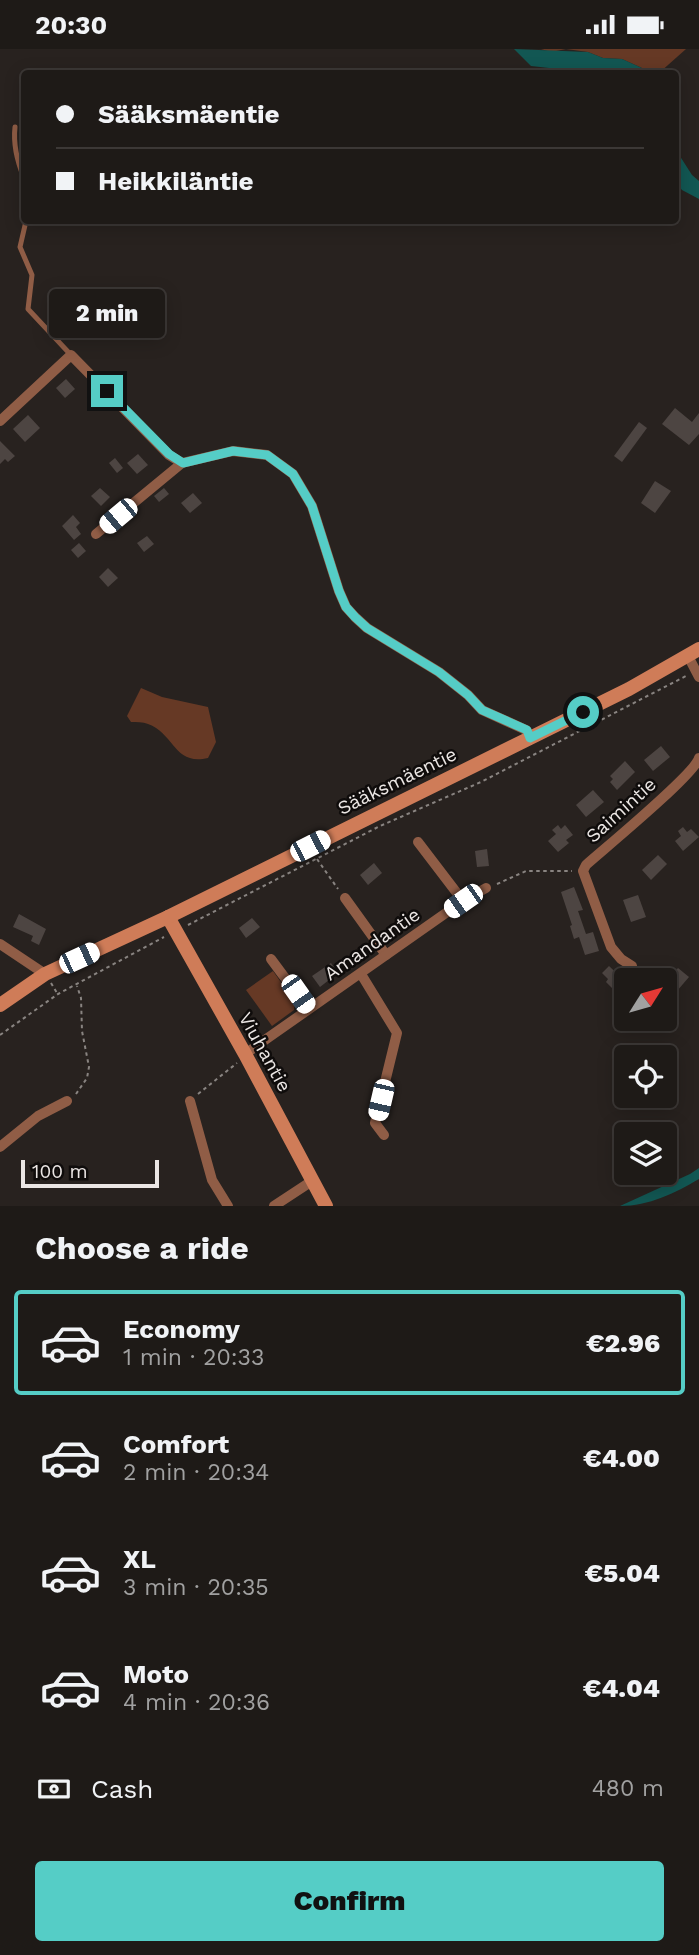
<!DOCTYPE html>
<html lang="en">
<head>
<meta charset="utf-8">
<style>
	:root { --surface:#1e1a17; --page:#262320; --text:#f1f3f6; --muted:#a1a1a1; --line:#3c3836; --accent:#55cdc6 }
	body { margin:0; font-family:"Work Sans",sans-serif; background:var(--page); color:var(--text); height:100vh; display:flex; flex-direction:column; font-size:26px; white-space:nowrap }
	* { box-sizing:border-box; margin:0 }
	p { font-size:23px; color:var(--muted) }
	.icon { flex:none; width:38px; height:38px; fill:none; stroke:currentColor; stroke-width:2; stroke-linecap:round; stroke-linejoin:round }
	.map { position:relative; height:1157px; overflow:hidden }
	.details { display:flex; flex-direction:column; background:var(--surface); flex:1 }
	.details>* { flex:none }
	.hud { position:absolute; left:21px; top:21px; width:658px; height:154px; border-radius:7px; box-shadow:0 4px 18px #0003,0 0 0 2px var(--line); display:grid; align-content:center; height:154px; padding:0 35px; background:var(--surface) }
	.needle { width:46px; rotate:53deg }
	.controls { position:absolute; left:614px; top:919px; display:grid; gap:14px }
	.controls a { display:grid; place-items:center; width:63px; height:63px; border-radius:7px; background:var(--surface); box-shadow:0 4px 18px #0003,0 0 0 2px var(--line); font-size:35px }
	.scale { position:absolute; left:21px; bottom:18px; width:138px; box-sizing:border-box; padding-left:7px; border:4px solid #ebe6e4; border-top:0; font-size:19px; line-height:24px; white-space:nowrap; color:#ebe6e4; -webkit-text-stroke:5px #0f0c0b; paint-order:stroke }
	.end { position:absolute; width:32px; height:32px; margin:-16px; border:9px solid #55cdc6; background:#111; box-shadow:0 0 0 4px #111 }
	.from { border-radius:50% }
	.bubble { position:absolute; height:49px; border-radius:7px; background:var(--surface); box-shadow:0 4px 18px #0003,0 0 0 2px var(--line); font-size:23px; font-weight:800; line-height:49px; text-align:center }
	.car { position:absolute; width:21px; height:42px; margin:-21px -10px; border-radius:9px; box-shadow:0 0 5px 2px #0007; background:linear-gradient(#fff 24%,#345 0 40%,#fff 0 76%,#345 0 86%,#fff 0) }
	.hud b { display:flex; align-items:center; gap:24px; height:66px; font-size:26px }
	.hud b+b { border-top:2px solid var(--line) }
	.hud i { width:18px; height:18px; background:var(--text) }
	ul { padding:0; list-style:none }
	li { display:flex; align-items:center; gap:21px; height:105px; margin:0 14px 10px; padding:0 21px; border:4px solid transparent; border-radius:7px }
	li div { flex:1 }
	li b { display:block; font-size:26px }
	li em { font-style:normal; font-weight:800 }
	li.current { border-color:var(--accent) }
	li>.icon { width:63px; height:63px; stroke-width:1.5 }
	h2 { padding:0 35px; font-size:32px; line-height:84px }
	.pay { display:flex; align-items:center; gap:18px; height:77px; padding:0 35px; font-size:26px }
	.pay p { margin-inline-start:auto }
	.button { display:flex; gap:14px; margin-top:auto; padding:14px 35px }
	.button a { flex:1; height:80px; border-radius:7px; background:var(--accent); color:#111; font-size:28px; font-weight:800; line-height:80px; text-align:center }
	.status { display:flex; justify-content:space-between; align-items:center; height:49px; padding:0 35px; background:var(--surface); direction:ltr }
	.status svg { height:19px; fill:currentColor }
	.map>svg:first-child { display:block }
</style>
</head>
<body>
<div class="status"><b>20:30</b><svg viewBox="0 0 49 12"><path d="M0 12V9h3v3zM5 12V6h3v6zM10 12V3h3v9zM15 12V0h3v12zM26 1h20v11H26zM47 4h2v5h-2z"/></svg></div>
<div class="map">
<svg width="699" height="1157" viewBox="0 0 699 1157">
	<rect width="100%" height="100%" fill="#28221f"/>
	<g fill="#663925">
		<polygon points="541,0 686,0 659,24 653,24 622,10 603,9 588,3 566,0 551,3"/>
		<path d="M 141,639 L 162,648 L 208,658 L 216,693 L 208,709 C 174,717 175,685 148,675 C 143,673 136,673 131,673 L 127,667 Z"/>
		<polygon points="273,922 295,953 294,961 272,977 246,941"/>
	</g>
	<g fill="#125753">
		<polygon points="514,0 588,3 603,9 622,10 653,24 594,24 531,17"/>
		<polygon points="676,101 692,126 699,132 699,150 682,141 676,134"/>
		<path d="M 699,1119 L 699,1130 C 675,1144 649,1157 620,1157 L 690,1125 Z"/>
	</g>
	<g fill="#4d4542">
		<polygon points="66,330 75,340 65,349 56,339"/>
		<polygon points="675,359 692,373 699,364 699,385 689,396 662,375"/>
		<polygon points="28,366 40,379 25,393 13,380"/>
		<polygon points="639,373 647,379 622,413 614,407"/>
		<polygon points="0,392 15,407 8,413 5,410 0,415"/>
		<polygon points="138,405 148,416 137,425 127,414"/>
		<polygon points="115,409 123,419 117,424 109,414"/>
		<polygon points="655,432 671,442 655,464 641,454"/>
		<polygon points="100,439 110,448 101,457 91,447"/>
		<polygon points="164,439 169,445 159,453 154,447"/>
		<polygon points="193,444 202,454 190,464 181,454"/>
		<polygon points="73,466 80,474 76,478 81,485 74,491 62,477"/>
		<polygon points="147,487 154,495 144,503 137,494"/>
		<polygon points="79,494 86,502 78,509 71,501"/>
		<polygon points="108,519 118,529 108,538 99,528"/>
		<polygon points="661,697 670,708 653,722 644,711"/>
		<polygon points="625,712 635,723 617,741 610,733 613,730 610,727"/>
		<polygon points="593,741 604,753 586,768 576,756"/>
		<polygon points="558,776 561,780 565,776 573,786 566,791 569,794 558,803 548,792 556,785 552,781"/>
		<polygon points="683,778 687,783 691,780 699,788 683,802 675,792 681,787 678,782"/>
		<polygon points="487,800 489,817 477,818 475,802"/>
		<polygon points="658,806 667,815 651,831 642,821"/>
		<polygon points="374,814 382,824 368,836 360,826"/>
		<polygon points="574,838 583,861 578,862 586,885 593,883 599,902 585,906 579,888 574,890 570,877 572,876 561,843"/>
		<polygon points="638,846 646,868 631,873 623,851"/>
		<polygon points="19,865 46,880 39,896 31,892 33,887 13,878"/>
		<polygon points="252,869 260,878 246,889 239,879"/>
		<polygon points="331,914 338,924 320,938 312,927"/>
		<polygon points="609,917 626,933 626,936 618,945 606,933 608,930 602,924"/>
		<polygon points="678,919 689,928 677,942 666,933"/>
	</g>
	<g fill="none" stroke-linecap="round" stroke-linejoin="round">
		<g stroke="#898481" stroke-width="2" stroke-dasharray="3.5 3.5" stroke-linecap="butt">
			<polyline points="317,810 338,840"/>
			<polyline points="497,835 526,822 572,822"/>
			<polyline points="188,876 380,777 481,733 686,627"/>
			<polyline points="51,934 57,944"/>
			<polyline points="0,986 58,945 164,888"/>
			<polyline points="76,1045 87,1029 89,1018 82,982 81,949 77,937"/>
			<polyline points="198,1045 237,1014"/>
		</g>
		<g stroke="#905d46" stroke-width="5">
			<path d="M 15,78 C 13,96 17,112 24,129"/>
			<polyline points="26,172 20,198 32,226 28,260 71,306"/>
		</g>
		<g stroke="#905d46" stroke-width="10">
			<polyline points="0,372 71,306 169,406 182,414 233,402 267,406 293,425 312,457 339,542 346,558 355,568 367,579 439,623 468,646 482,661 526,681 530,689"/>
			<polyline points="96,485 182,414"/>
			<polyline points="688,607 699,628"/>
			<polyline points="418,793 463,852"/>
			<polyline points="345,849 386,906"/>
			<polyline points="0,895 45,925"/>
			<polyline points="271,910 308,960"/>
			<path d="M 632,917 L 621,910 L 611,898 L 583,822 L 586,816 C 605,799 694,726 699,709"/>
			<polyline points="361,925 397,984 375,1074 384,1086"/>
			<polyline points="245,1005 463,852 486,839"/>
			<polyline points="190,1052 212,1131 228,1157"/>
			<polyline points="0,1098 38,1067 67,1052"/>
			<polyline points="274,1157 312,1132"/>
		</g>
		<g stroke="#cf7c58" stroke-width="14">
			<polyline points="168,868 245,1005 326,1157"/>
			<polyline points="0,956 45,925 168,868 530,689 629,640 699,600"/>
		</g>
	</g>
	<g fill="none" stroke-linecap="round" stroke-linejoin="round">
		<polyline stroke="#55cdc6" stroke-width="9" points="107,342 169,405 183,414 233,402 267,406 293,425 312,457 339,542 346,558 355,568 367,579 439,623 468,646 482,661 527,681 530,689 583,663"/>
	</g>
	<g text-anchor="middle" dominant-baseline="central" stroke-width="5" stroke-linejoin="round" paint-order="stroke">
		<g font-size="19" fill="#ebe6e4" stroke="#0f0c0b">
			<text transform="translate(397 732) rotate(-26)">Sääksmäentie</text>
			<text transform="translate(621 761) rotate(-42)">Saimintie</text>
			<text transform="translate(372 895) rotate(-35)">Amandantie</text>
			<text transform="translate(265 1003) rotate(61)">Viuhantie</text>
		</g>
	</g>
</svg>
<div class="controls">
<a><svg class="needle" viewBox="-14 -14 28 28"><path d="M0-13l5 13h-10z" fill="#e53935"/><path d="M0 13l5-13h-10z" fill="#a1a1a1"/></svg></a>
<a><svg class="icon" aria-label="locate" viewBox="0 0 24 24"><circle cx="12" cy="12" r="6"/><path d="M12 2v4M12 18v4M2 12h4M18 12h4"/></svg></a>
<a><svg class="icon" aria-label="layers" viewBox="0 0 24 24"><path d="M12 4l9 5-9 5-9-5zM3 14l9 5 9-5"/></svg></a>
</div>
<div class="scale">100 m</div>
<i class="end from" style="left:583px;top:663px"></i>
<i class="end" style="left:107px;top:342px"></i>
<div class="bubble" style="left:49px;top:240px;width:116px">2 min</div>
<i class="car" style="left:118px;top:467px;rotate:230deg"></i>
<i class="car" style="left:310px;top:797px;rotate:63deg"></i>
<i class="car" style="left:463px;top:852px;rotate:235deg"></i>
<i class="car" style="left:79px;top:909px;rotate:65deg"></i>
<i class="car" style="left:298px;top:945px;rotate:145deg"></i>
<i class="car" style="left:381px;top:1051px;rotate:193deg"></i>
<div class="hud">
<b><i class="from"></i>Sääksmäentie</b>
<b><i></i>Heikkiläntie</b>
</div>
</div>
<section class="details">
<h2>Choose a ride</h2>
<ul>
<li class="current"><svg class="icon" aria-label="car" viewBox="0 0 24 24"><path d="M5 17H2v-5l4-1 3-4h7l3 4 3 1v5h-3M9 17h6M6 11h13"/><circle cx="7" cy="17" r="2"/><circle cx="17" cy="17" r="2"/></svg><div><b>Economy</b><p>1 min · 20:33</p></div><em>€2.96</em></li>
<li><svg class="icon" aria-label="car" viewBox="0 0 24 24"><path d="M5 17H2v-5l4-1 3-4h7l3 4 3 1v5h-3M9 17h6M6 11h13"/><circle cx="7" cy="17" r="2"/><circle cx="17" cy="17" r="2"/></svg><div><b>Comfort</b><p>2 min · 20:34</p></div><em>€4.00</em></li>
<li><svg class="icon" aria-label="car" viewBox="0 0 24 24"><path d="M5 17H2v-5l4-1 3-4h7l3 4 3 1v5h-3M9 17h6M6 11h13"/><circle cx="7" cy="17" r="2"/><circle cx="17" cy="17" r="2"/></svg><div><b>XL</b><p>3 min · 20:35</p></div><em>€5.04</em></li>
<li><svg class="icon" aria-label="car" viewBox="0 0 24 24"><path d="M5 17H2v-5l4-1 3-4h7l3 4 3 1v5h-3M9 17h6M6 11h13"/><circle cx="7" cy="17" r="2"/><circle cx="17" cy="17" r="2"/></svg><div><b>Moto</b><p>4 min · 20:36</p></div><em>€4.04</em></li>
</ul>
<div class="pay"><svg class="icon" aria-label="cash" viewBox="0 0 24 24"><path d="M3 7h18v10H3z"/><circle cx="12" cy="12" r="2"/></svg>Cash<p>480 m</p></div>
<div class="button"><a>Confirm</a></div>
</section>
</body>
</html>
